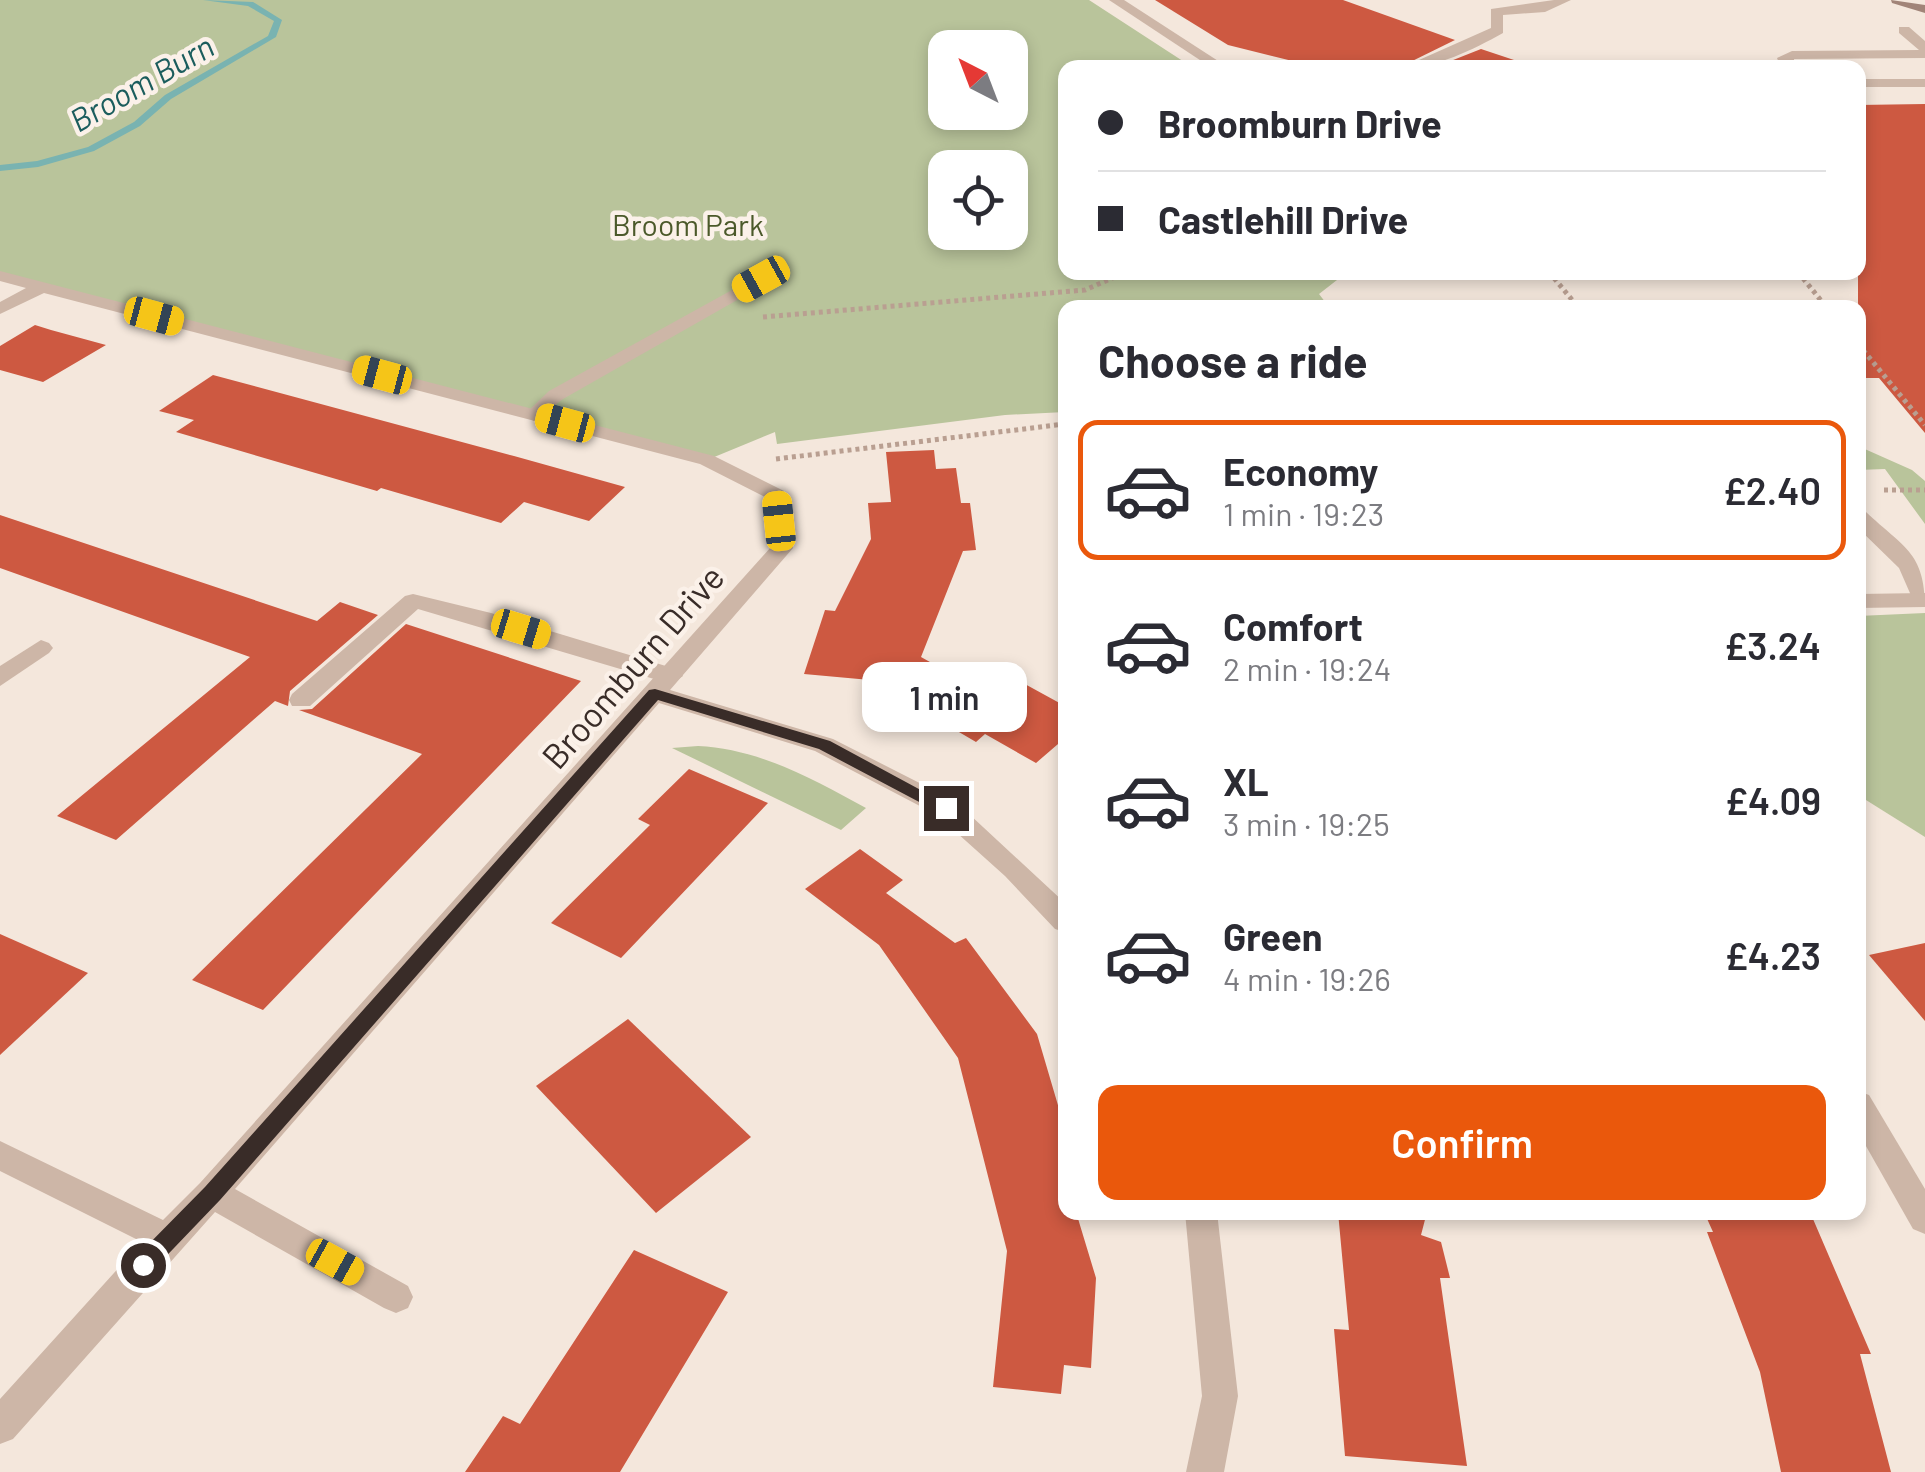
<!DOCTYPE html>
<html lang="en">
<head>
<meta charset="utf-8">
<style>
	:root { --surface:#fff; --page:#f2f2f3; --text:#2b2b33; --muted:#7c7c81; --line:#e1e1e2; --accent:#ea580c }
	body { margin:0; font-family:Barlow,sans-serif; background:var(--page); color:var(--text); height:100vh; display:flex; flex-direction:column; font-size:38px; white-space:nowrap }
	* { box-sizing:border-box; margin:0 }
	p { font-size:32px; color:var(--muted) }
	.icon { flex:none; width:55px; height:55px; fill:none; stroke:currentColor; stroke-width:2; stroke-linecap:round; stroke-linejoin:round }
	.map { position:relative; flex:1; overflow:hidden }
	.panel { position:absolute; left:1058px; top:300px; width:808px; height:920px; display:flex; flex-direction:column; background:var(--surface); border-radius:20px; box-shadow:0 5px 15px #0003 }
	.panel>* { flex:none }
	.guide { position:absolute; left:1058px; top:60px; width:808px; height:220px; border-radius:20px; box-shadow:0 5px 15px #0003; display:grid; align-content:center; height:220px; padding:0 40px; background:var(--surface) }
	.needle { width:65px; rotate:318deg }
	.fabs { position:absolute; left:928px; top:30px; display:grid; gap:20px }
	.fabs a { display:grid; place-items:center; width:100px; height:100px; border-radius:20px; background:var(--surface); box-shadow:0 5px 15px #0003; font-size:50px }
	.end { position:absolute; width:45px; height:45px; margin:-22px; border:12px solid #392c28; background:#fff; box-shadow:0 0 0 5px #fff }
	.from { border-radius:50% }
	.bubble { position:absolute; height:70px; border-radius:20px; background:var(--surface); box-shadow:0 5px 15px #0003; font-size:32px; font-weight:600; line-height:70px; text-align:center }
	.car { position:absolute; width:30px; height:60px; margin:-30px -15px; border-radius:12px; box-shadow:0 0 8px 2px #0007; background:linear-gradient(#f5c518 24%,#345 0 40%,#f5c518 0 76%,#345 0 86%,#f5c518 0) }
	.guide b { display:flex; align-items:center; gap:35px; height:95px; font-size:38px }
	.guide b+b { border-top:2px solid var(--line) }
	.guide i { width:25px; height:25px; background:var(--text) }
	ul { padding:0; list-style:none }
	li { display:flex; align-items:center; gap:30px; height:140px; margin:0 20px 15px; padding:0 20px; border:5px solid transparent; border-radius:20px }
	li div { flex:1 }
	li b { display:block; font-size:38px }
	li em { font-style:normal; font-weight:600 }
	li.current { border-color:var(--accent) }
	li>.icon { width:90px; height:90px; stroke-width:1.5 }
	h2 { padding:0 40px; font-size:45px; line-height:120px }
	.cta { display:flex; gap:20px; margin-top:auto; padding:20px 40px }
	.cta a { flex:1; height:115px; border-radius:20px; background:var(--accent); color:#fff; font-size:40px; font-weight:600; line-height:115px; text-align:center }
	.map>svg:first-child { display:block }
</style>
</head>
<body>
<div class="map">
<svg width="1925" height="1472" viewBox="0 0 1925 1472">
	<rect width="100%" height="100%" fill="#f4e7dc"/>
	<g fill="#b9c49b" fill-rule="evenodd">
		<path d="M 0,0 L 1089,0 L 1192,67 L 1065,68 L 1065,272 L 1346,273 L 1319,294 L 1329,307 L 1065,308 L 1065,412 L 1005,415 L 777,444 L 775,432 L 707,460 L 0,276 ZM 945,48 L 1010,48 L 1010,112 L 945,112 ZM 945,168 L 1010,168 L 1010,232 L 945,232 Z"/>
		<polygon points="1858,446 1912,470 1925,481 1925,524 1885,469 1858,470"/>
		<polygon points="1925,613 1925,837 1858,795 1858,616"/>
		<path d="M 698,746 C 760,749 813,779 866,808 L 841,830 L 672,748 Z"/>
	</g>
	<g fill="none" stroke-linecap="round" stroke-linejoin="round">
		<polygon fill="#79b3b1" fill-rule="evenodd" points="203,0 253,2 282,20 276,37 171,99 140,126 94,151 38,167 0,171 0,165 37,161 88,147 134,122 165,95 268,36 274,21 248,6"/>
	</g>
	<g fill="#cd5941">
		<polygon points="1155,0 1343,0 1455,40 1398,68 1321,68 1228,45"/>
		<polygon points="1481,49 1517,61 1516,68 1433,68"/>
		<polygon points="1925,104 1925,433 1879,378 1858,378 1858,105"/>
		<polygon points="35,325 51,330 106,345 43,382 0,370 0,346"/>
		<polygon points="213,375 514,456 625,487 589,521 524,502 501,523 381,488 377,491 176,432 194,420 159,411"/>
		<polygon points="934,450 936,469 956,468 961,503 970,503 976,550 963,551 921,657 980,690 993,680 1012,690 1023,683 1065,706 1065,738 1036,763 985,734 976,742 870,680 804,674 825,610 835,611 871,539 868,503 891,502 886,452"/>
		<polygon points="0,515 317,621 340,602 378,615 290,691 288,706 275,701 116,840 57,816 250,657 0,568"/>
		<polygon points="406,624 581,681 263,1010 192,980 422,754 299,710 312,709"/>
		<polygon points="689,769 768,803 621,958 551,923 650,825 638,819"/>
		<polygon points="860,849 903,880 886,893 955,943 966,938 1037,1034 1065,1129 1065,1212 1076,1212 1096,1278 1091,1368 1064,1365 1061,1394 993,1387 1007,1251 958,1058 879,945 805,889"/>
		<polygon points="0,934 88,973 0,1055"/>
		<polygon points="1925,943 1925,1021 1869,955"/>
		<polygon points="628,1019 751,1137 656,1213 536,1086"/>
		<polygon points="1338,1212 1427,1212 1421,1235 1441,1242 1450,1278 1440,1278 1467,1466 1345,1456 1334,1329 1349,1330"/>
		<polygon points="1704,1212 1810,1212 1871,1354 1860,1354 1891,1472 1781,1472 1760,1372 1707,1232 1713,1232"/>
		<polygon points="634,1250 728,1292 620,1472 465,1472 503,1416 520,1424"/>
	</g>
	<g fill="none" stroke-linecap="round" stroke-linejoin="round">
		<g stroke="#b99f91" stroke-width="5" stroke-dasharray="4 4" stroke-linecap="butt">
			<polyline points="1549,272 1578,307"/>
			<polyline points="1798,272 1827,308"/>
			<polyline points="763,317 1085,290 1126,272"/>
			<polyline points="1858,344 1925,425"/>
			<polyline points="776,459 1065,424"/>
			<polyline points="1884,490 1925,490"/>
		</g>
		<g fill="#cdb6a7" fill-rule="evenodd">
			<polygon points="1899,27 1909,27 1925,41 1925,58 1794,59 1795,68 1781,68 1777,58 1792,51 1919,50 1899,33"/>
			<rect x="1858" y="79" width="67" height="8"/>
			<polygon points="761,274 770,279 767,283 563,399 534,421 524,415 549,391"/>
			<path d="M 1858,511 L 1866,512 C 1903,547 1925,552 1925,607 L 1913,600 L 1899,568 L 1858,528 Z"/>
			<polygon points="413,594 491,613 679,670 683,676 671,684 418,609 310,706 292,706 289,700 292,694 405,596"/>
		</g>
		<g fill="#cdb6a7" fill-rule="evenodd">
			<polygon points="1109,0 1124,0 1229,68 1212,68"/>
			<path d="M 1554,0 L 1571,0 L 1545,12 L 1503,15 L 1503,33 C 1472,50 1437,68 1401,68 L 1491,28 L 1491,9 Z"/>
			<polygon points="0,271 714,456 784,491 793,548 670,690 833,739 955,801 1065,903 1065,932 1055,929 1005,876 937,815 815,751 659,703 235,1189 408,1286 413,1297 408,1308 396,1313 384,1308 215,1212 13,1439 0,1444 0,1399 142,1242 0,1171 0,1141 163,1220 200,1183 771,547 767,498 700,464 44,293 0,314 0,302 26,288 0,281"/>
			<polygon points="1925,593 1925,607 1858,608 1858,594"/>
			<polygon points="41,640 49,643 53,648 49,653 0,686 0,666"/>
			<polygon points="1858,1091 1869,1095 1925,1189 1925,1234 1913,1229 1858,1132"/>
			<polygon points="1185,1212 1217,1212 1238,1396 1224,1472 1186,1472 1202,1396"/>
		</g>
		<polygon fill="#a18478" fill-rule="evenodd" points="1891,0 1925,5 1925,13 1892,3"/>
	</g>
	<polygon fill="#392c28" points="655,689 830,741 954,808 946,815 940,813 819,749 658,700 220,1200 151,1272 135,1272 132,1265 135,1258 205,1187 649,690"/>
	<g text-anchor="middle" dominant-baseline="central" stroke-width="9" stroke-linejoin="round" paint-order="stroke">
		<g font-size="30" fill="#4b592a" stroke="#fbf1e9">
			<text x="688" y="224">Broom Park</text>
		</g>
		<g font-size="32" font-style="italic" fill="#1b5d5d" stroke="#fbf1e9">
			<text transform="translate(141 82) rotate(-30)">Broom Burn</text>
		</g>
		<g font-size="35" fill="#392c28" stroke="#fbf1e9">
			<text transform="translate(632 666) rotate(-49)">Broomburn Drive</text>
		</g>
	</g>
</svg>
<div class="fabs">
<a><svg class="needle" viewBox="-14 -14 28 28"><path d="M0-13l5 13h-10z" fill="#e53935"/><path d="M0 13l5-13h-10z" fill="#7c7c81"/></svg></a>
<a><svg class="icon" aria-label="locate" viewBox="0 0 24 24"><circle cx="12" cy="12" r="6"/><path d="M12 2v4M12 18v4M2 12h4M18 12h4"/></svg></a>
</div>
<i class="end from" style="left:143px;top:1265px"></i>
<i class="end" style="left:946px;top:808px"></i>
<div class="bubble" style="left:862px;top:662px;width:165px">1 min</div>
<i class="car" style="left:761px;top:279px;rotate:241deg"></i>
<i class="car" style="left:154px;top:316px;rotate:105deg"></i>
<i class="car" style="left:382px;top:375px;rotate:285deg"></i>
<i class="car" style="left:565px;top:423px;rotate:285deg"></i>
<i class="car" style="left:779px;top:521px;rotate:354deg"></i>
<i class="car" style="left:521px;top:629px;rotate:107deg"></i>
<i class="car" style="left:335px;top:1262px;rotate:119deg"></i>
<div class="guide">
<b><i class="from"></i>Broomburn Drive</b>
<b><i></i>Castlehill Drive</b>
</div>
<section class="panel">
<h2>Choose a ride</h2>
<ul>
<li class="current"><svg class="icon" aria-label="car" viewBox="0 0 24 24"><path d="M5 17H2v-5l4-1 3-4h7l3 4 3 1v5h-3M9 17h6M6 11h13"/><circle cx="7" cy="17" r="2"/><circle cx="17" cy="17" r="2"/></svg><div><b>Economy</b><p>1 min · 19:23</p></div><em>£2.40</em></li>
<li><svg class="icon" aria-label="car" viewBox="0 0 24 24"><path d="M5 17H2v-5l4-1 3-4h7l3 4 3 1v5h-3M9 17h6M6 11h13"/><circle cx="7" cy="17" r="2"/><circle cx="17" cy="17" r="2"/></svg><div><b>Comfort</b><p>2 min · 19:24</p></div><em>£3.24</em></li>
<li><svg class="icon" aria-label="car" viewBox="0 0 24 24"><path d="M5 17H2v-5l4-1 3-4h7l3 4 3 1v5h-3M9 17h6M6 11h13"/><circle cx="7" cy="17" r="2"/><circle cx="17" cy="17" r="2"/></svg><div><b>XL</b><p>3 min · 19:25</p></div><em>£4.09</em></li>
<li><svg class="icon" aria-label="car" viewBox="0 0 24 24"><path d="M5 17H2v-5l4-1 3-4h7l3 4 3 1v5h-3M9 17h6M6 11h13"/><circle cx="7" cy="17" r="2"/><circle cx="17" cy="17" r="2"/></svg><div><b>Green</b><p>4 min · 19:26</p></div><em>£4.23</em></li>
</ul>
<div class="cta"><a>Confirm</a></div>
</section>
</div>
</body>
</html>
